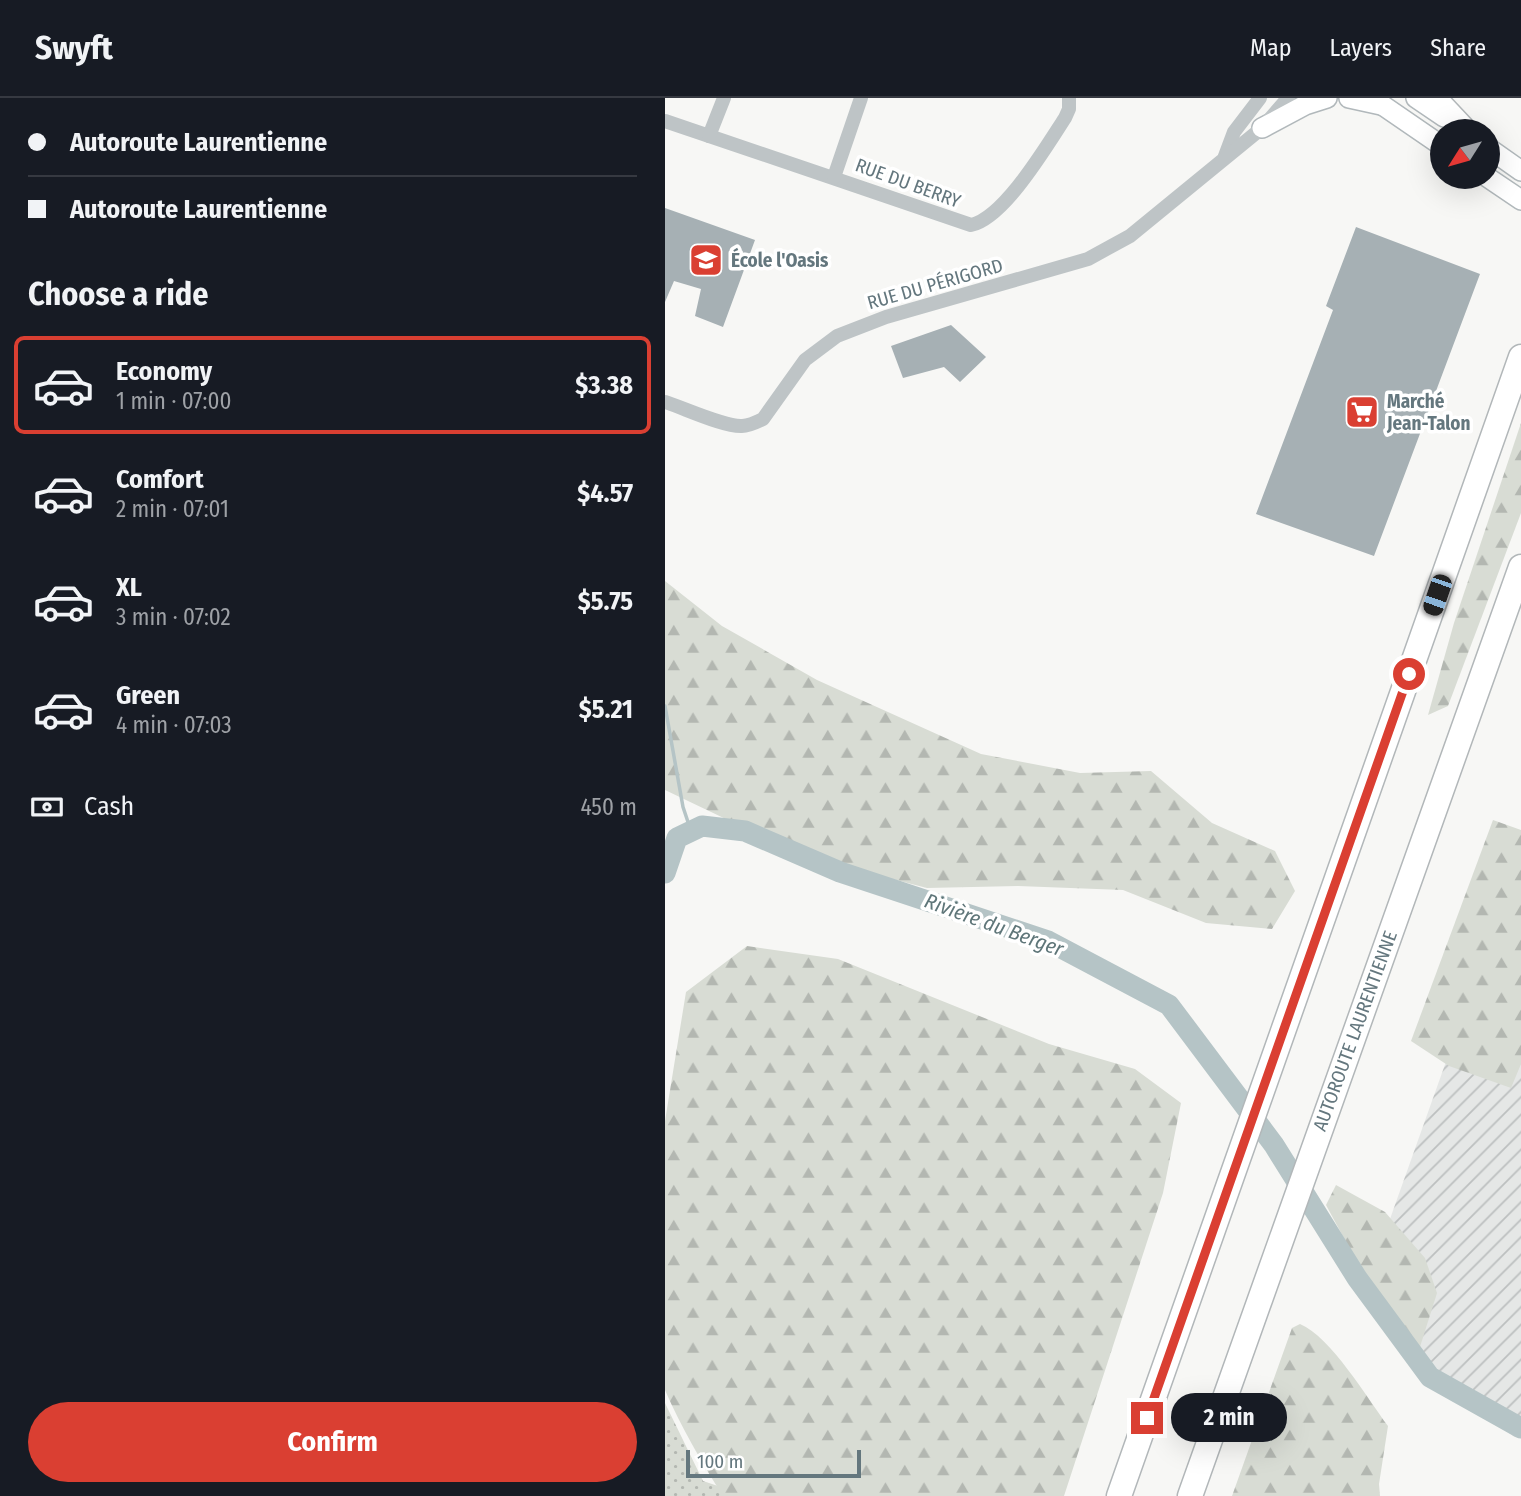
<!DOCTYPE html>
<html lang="en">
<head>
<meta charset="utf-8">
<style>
	:root { --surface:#171b24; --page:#242831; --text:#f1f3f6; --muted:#9ea1a6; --line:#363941; --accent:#da3f32 }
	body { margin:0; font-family:"Fira Sans Condensed",sans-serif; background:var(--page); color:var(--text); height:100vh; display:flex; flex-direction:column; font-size:26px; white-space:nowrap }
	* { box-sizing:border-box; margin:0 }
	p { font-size:23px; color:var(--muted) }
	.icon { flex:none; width:38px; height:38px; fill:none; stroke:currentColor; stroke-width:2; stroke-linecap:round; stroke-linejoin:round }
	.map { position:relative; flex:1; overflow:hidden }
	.details { display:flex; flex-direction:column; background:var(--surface); width:665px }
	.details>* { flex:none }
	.top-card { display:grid; align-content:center; height:154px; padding:0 28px; background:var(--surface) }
	.needle { width:46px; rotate:233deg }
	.buttons { position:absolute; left:765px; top:21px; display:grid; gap:14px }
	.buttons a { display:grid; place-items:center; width:70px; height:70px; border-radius:50%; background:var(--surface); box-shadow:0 7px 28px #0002; font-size:35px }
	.scale { position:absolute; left:21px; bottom:18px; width:175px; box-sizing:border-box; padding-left:7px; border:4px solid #64777e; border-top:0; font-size:19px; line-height:24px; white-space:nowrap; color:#64777e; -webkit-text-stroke:5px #fff; paint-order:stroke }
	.end { position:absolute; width:32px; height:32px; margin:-16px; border:9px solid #da3f32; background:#fff; box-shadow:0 0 0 4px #fff }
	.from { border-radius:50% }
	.bubble { position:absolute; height:49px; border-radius:24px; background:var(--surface); box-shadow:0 7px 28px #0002; font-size:23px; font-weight:700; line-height:49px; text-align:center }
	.car { position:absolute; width:21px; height:42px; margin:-21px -10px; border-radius:9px; box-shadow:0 0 5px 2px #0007; background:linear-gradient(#222 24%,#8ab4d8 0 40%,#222 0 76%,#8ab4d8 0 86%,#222 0) }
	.top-card b { display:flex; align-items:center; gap:24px; height:66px; font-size:26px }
	.top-card b+b { border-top:2px solid var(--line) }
	.top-card i { width:18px; height:18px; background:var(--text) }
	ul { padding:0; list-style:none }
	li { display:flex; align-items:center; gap:21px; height:98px; margin:0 14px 10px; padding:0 14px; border:4px solid transparent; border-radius:10px }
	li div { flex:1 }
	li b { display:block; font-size:26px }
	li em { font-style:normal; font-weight:700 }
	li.active { border-color:var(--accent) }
	li>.icon { width:63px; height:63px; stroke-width:1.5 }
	h2 { padding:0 28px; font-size:32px; line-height:84px }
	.pay { display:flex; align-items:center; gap:18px; height:77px; padding:0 28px; font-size:26px }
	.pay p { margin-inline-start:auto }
	.cta { display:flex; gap:14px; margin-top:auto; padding:14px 28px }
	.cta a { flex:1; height:80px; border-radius:42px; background:var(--accent); color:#fff; font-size:28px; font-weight:700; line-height:80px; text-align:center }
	header { display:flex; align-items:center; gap:42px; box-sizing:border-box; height:98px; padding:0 35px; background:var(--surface); border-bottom:2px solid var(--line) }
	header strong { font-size:33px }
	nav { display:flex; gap:38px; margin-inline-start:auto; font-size:24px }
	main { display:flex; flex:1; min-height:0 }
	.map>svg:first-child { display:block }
</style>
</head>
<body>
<header>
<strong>Swyft</strong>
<nav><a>Map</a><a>Layers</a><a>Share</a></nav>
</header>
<main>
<section class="details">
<div class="top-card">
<b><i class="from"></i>Autoroute Laurentienne</b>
<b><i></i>Autoroute Laurentienne</b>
</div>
<h2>Choose a ride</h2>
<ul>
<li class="active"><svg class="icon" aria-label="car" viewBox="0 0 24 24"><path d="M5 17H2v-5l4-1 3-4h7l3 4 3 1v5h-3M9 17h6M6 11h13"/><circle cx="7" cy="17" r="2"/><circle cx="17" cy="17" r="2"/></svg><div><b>Economy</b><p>1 min · 07:00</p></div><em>$3.38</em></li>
<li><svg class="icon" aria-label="car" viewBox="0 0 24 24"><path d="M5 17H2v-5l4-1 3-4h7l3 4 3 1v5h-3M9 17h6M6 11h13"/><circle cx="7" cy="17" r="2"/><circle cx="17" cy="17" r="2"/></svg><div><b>Comfort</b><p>2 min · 07:01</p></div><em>$4.57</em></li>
<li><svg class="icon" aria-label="car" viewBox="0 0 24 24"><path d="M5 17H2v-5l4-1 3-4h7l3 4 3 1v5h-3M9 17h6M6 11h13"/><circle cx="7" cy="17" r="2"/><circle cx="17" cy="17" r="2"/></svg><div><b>XL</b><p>3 min · 07:02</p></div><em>$5.75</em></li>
<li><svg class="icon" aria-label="car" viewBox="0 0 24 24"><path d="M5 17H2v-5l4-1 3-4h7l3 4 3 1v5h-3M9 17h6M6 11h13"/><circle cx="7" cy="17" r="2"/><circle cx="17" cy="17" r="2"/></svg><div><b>Green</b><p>4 min · 07:03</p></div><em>$5.21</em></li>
</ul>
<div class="pay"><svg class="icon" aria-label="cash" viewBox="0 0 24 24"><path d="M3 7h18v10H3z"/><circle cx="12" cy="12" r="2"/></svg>Cash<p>450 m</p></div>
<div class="cta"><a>Confirm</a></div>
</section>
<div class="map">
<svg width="856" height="1398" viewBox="0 0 856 1398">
	<defs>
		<pattern id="industrial-furrows" width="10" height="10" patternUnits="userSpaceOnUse" patternTransform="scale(1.75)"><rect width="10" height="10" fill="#e5e7e6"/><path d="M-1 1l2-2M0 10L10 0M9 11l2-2" fill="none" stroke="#bdc0c0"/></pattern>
		<pattern id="grass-dots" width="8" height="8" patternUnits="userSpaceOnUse" patternTransform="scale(1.75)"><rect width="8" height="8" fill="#d8dcd4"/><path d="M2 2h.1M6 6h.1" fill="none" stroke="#b3b7b1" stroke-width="1.8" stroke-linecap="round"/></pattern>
		<pattern id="forest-firs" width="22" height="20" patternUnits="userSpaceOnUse" patternTransform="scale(1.75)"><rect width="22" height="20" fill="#d8dcd4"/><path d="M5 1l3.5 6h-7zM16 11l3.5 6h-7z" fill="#b3b7b1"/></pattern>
	</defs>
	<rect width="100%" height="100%" fill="#f7f7f5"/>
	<polygon fill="url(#industrial-furrows)" points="856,753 856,1340 848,1338 752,1272 699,1194"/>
	<polygon fill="url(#grass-dots)" points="0,1305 38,1383 83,1398 0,1398"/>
	<g fill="url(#forest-firs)">
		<polygon points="856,325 856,415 783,608 763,617 789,525"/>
		<polygon points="0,483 57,528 152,582 316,656 415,675 486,673 547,725 610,753 630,793 607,831 541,825 458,792 353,788 262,790 138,758 0,692"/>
		<polygon points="828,722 856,732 856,966 846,990 784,968 746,943"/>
		<path d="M 82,848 L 173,861 L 384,946 L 470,971 L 516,1005 L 498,1095 L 399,1398 L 58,1398 C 36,1363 16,1329 0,1292 L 0,1023 L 21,894 Z"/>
		<polygon points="671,1087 720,1114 760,1160 772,1195 754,1252 701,1181 661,1107"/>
		<path d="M 635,1226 C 666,1239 702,1300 723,1328 L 714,1386 L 715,1398 L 567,1398 L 627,1230 Z"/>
	</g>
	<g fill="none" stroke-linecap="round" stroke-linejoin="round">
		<polyline stroke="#b5c4c6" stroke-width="3.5" points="0,608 18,709 26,733"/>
		<polyline stroke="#b5c4c6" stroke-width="21" points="0,775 12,740 37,728 80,733 175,774 383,843 504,907 609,1047 692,1180 765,1279 856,1330"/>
	</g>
	<g fill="#a6b0b4">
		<polygon points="0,110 90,142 58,229 30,218 36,191 9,183 0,204"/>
		<polygon points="691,129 815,176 709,458 591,416 668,212 661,208"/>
		<polygon points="286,227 321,259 295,284 279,269 238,280 226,248"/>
	</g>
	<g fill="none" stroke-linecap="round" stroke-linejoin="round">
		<defs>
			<g id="secondary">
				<polyline points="684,0 716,7"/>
				<polyline points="707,0 777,48"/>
				<polyline points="751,0 779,19"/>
				<polyline points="597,30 640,7 662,0"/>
				<polyline points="822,49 856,73"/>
				<polyline points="822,79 856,102"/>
			</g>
			<g id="highway">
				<polyline points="769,0 800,33"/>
				<polyline points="454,1398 856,259"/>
				<polyline points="525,1398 856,469"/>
			</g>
		</defs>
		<use href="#secondary" stroke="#b1b8bb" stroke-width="22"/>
		<use href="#highway" stroke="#b2b7b9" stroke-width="27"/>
		<g stroke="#bec4c6" stroke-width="14">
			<path d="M 0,23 L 306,127 C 339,120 381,49 400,20 L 404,11 L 404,0"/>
			<polyline points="44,38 59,0"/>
			<polyline points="560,58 569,34 595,0"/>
			<polyline points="169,79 196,0"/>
			<path d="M 0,304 C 19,310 59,329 77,328 C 84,328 92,324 98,321 L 140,262 L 172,238 L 221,219 L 423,161 L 465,138 L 597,30 L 623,0"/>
		</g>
		<use href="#secondary" stroke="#fff" stroke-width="19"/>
		<use href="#highway" stroke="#fff" stroke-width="24"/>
	</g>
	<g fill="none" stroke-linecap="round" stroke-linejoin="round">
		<polyline stroke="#da3f32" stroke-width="9" points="482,1320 744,576"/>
	</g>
	<defs>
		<symbol id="school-square" viewBox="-11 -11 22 22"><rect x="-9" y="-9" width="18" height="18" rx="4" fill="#da3f32" stroke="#fff"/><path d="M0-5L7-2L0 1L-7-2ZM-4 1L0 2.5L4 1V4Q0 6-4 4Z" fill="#fff"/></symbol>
		<symbol id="supermarket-square" viewBox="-11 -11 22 22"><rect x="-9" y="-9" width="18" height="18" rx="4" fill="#da3f32" stroke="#fff"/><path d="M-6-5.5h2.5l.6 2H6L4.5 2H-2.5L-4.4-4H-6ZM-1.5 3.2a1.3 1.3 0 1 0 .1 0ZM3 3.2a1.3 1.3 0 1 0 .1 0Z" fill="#fff"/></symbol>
	</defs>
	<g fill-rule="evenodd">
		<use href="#school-square" x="22" y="143" width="38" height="38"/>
		<use href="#supermarket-square" x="678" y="295" width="38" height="38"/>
	</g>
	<g text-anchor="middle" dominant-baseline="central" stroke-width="7" stroke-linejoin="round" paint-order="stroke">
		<g font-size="19" fill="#64777e" stroke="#fff">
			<text transform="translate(243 85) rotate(20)">RUE DU BERRY</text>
			<text transform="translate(270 186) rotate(-16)">RUE DU PÉRIGORD</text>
			<text transform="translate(690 933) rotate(-70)">AUTOROUTE LAURENTIENNE</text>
		</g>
		<g font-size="19" font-weight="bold" fill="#64777e" stroke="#fff" text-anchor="start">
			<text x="66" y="162">École l'Oasis</text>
			<text x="722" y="303">Marché<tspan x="722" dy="22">Jean-Talon</tspan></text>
		</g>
		<g font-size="21" font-style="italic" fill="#5f7679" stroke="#fff">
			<text transform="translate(329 827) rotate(20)">Rivière du Berger</text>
		</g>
	</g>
</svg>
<div class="buttons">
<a><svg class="needle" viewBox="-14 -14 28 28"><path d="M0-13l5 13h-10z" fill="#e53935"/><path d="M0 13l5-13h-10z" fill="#9ea1a6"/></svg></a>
</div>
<div class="scale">100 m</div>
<i class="end from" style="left:744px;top:576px"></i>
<i class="end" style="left:482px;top:1320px"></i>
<div class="bubble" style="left:506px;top:1295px;width:116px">2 min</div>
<i class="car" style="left:772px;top:497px;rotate:199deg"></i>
</div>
</main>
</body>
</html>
